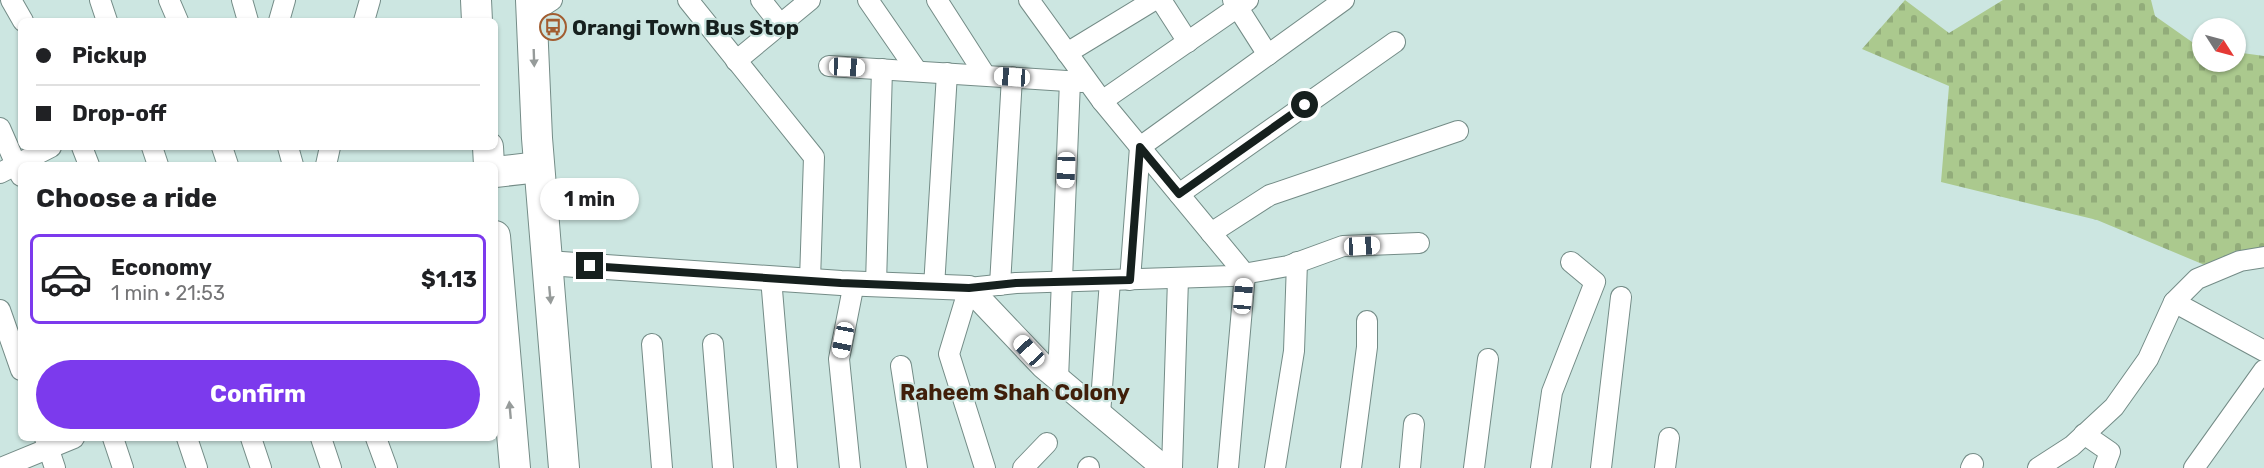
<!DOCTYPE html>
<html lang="en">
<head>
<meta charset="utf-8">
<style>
	:root { --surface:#fff; --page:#f2f2f2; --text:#202124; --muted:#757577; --line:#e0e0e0; --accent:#7c3aed }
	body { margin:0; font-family:Rubik,sans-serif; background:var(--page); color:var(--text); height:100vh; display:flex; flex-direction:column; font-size:22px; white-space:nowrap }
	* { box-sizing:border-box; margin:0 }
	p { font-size:20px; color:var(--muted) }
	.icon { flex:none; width:33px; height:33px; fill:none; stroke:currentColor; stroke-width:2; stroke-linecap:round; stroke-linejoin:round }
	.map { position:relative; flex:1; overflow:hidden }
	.sheet { position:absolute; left:18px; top:162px; width:480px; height:279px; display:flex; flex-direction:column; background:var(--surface); border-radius:9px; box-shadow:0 2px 4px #0004 }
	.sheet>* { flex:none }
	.hud { position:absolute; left:18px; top:18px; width:480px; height:132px; border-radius:9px; box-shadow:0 2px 4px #0004; display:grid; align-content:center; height:132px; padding:0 18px; background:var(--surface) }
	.needle { width:39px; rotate:126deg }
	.controls { position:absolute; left:2192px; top:18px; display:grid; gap:12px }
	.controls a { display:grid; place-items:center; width:54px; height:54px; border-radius:50%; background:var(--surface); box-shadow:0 2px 4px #0004; font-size:30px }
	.end { position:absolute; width:27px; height:27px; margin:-14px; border:8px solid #16201e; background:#fff; box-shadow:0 0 0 3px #fff }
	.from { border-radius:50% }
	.bubble { position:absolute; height:42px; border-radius:21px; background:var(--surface); box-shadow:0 2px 4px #0004; font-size:20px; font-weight:700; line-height:42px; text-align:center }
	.car { position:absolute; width:18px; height:36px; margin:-18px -9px; border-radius:8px; box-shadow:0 0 4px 2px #0007; background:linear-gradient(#fff 24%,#345 0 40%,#fff 0 76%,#345 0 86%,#fff 0) }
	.hud b { display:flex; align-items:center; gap:21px; height:57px; font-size:22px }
	.hud b+b { border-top:2px solid var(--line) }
	.hud i { width:15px; height:15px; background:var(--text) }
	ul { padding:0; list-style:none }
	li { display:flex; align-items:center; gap:18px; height:90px; margin:0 12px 9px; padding:0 6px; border:3px solid var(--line); border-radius:9px }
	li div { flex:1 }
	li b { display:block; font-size:22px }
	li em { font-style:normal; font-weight:700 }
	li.current { border-color:var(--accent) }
	li>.icon { width:54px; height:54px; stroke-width:1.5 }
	h2 { padding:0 18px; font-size:27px; line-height:72px }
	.button { display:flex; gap:12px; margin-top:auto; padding:12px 18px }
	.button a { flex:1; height:69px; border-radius:36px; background:var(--accent); color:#fff; font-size:24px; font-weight:700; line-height:69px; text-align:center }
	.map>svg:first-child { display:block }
</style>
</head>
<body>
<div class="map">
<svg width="2264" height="468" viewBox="0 0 2264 468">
	<defs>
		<pattern id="cemetery-stones" width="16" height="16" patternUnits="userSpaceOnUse" patternTransform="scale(1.5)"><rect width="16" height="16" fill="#abc98e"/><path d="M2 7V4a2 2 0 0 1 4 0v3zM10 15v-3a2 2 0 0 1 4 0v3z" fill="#92ac7a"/></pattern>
	</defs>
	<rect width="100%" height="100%" fill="#cce6e1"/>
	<polygon fill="url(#cemetery-stones)" points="1905,0 1949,33 2003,0 2151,0 2155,16 2202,49 2202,62 2235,62 2235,52 2264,56 2264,247 2207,266 2097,220 1941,182 1949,86 1862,49"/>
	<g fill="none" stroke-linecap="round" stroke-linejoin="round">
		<defs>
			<g id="minor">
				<polyline points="11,0 23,21"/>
				<polyline points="100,0 107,21"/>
				<polyline points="169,0 178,21"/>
				<polyline points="242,0 248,21"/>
				<polyline points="688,0 814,157 810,280"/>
				<polyline points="761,0 780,24"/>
				<polyline points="868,0 917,71"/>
				<polyline points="937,0 985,75"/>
				<polyline points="1029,0 1102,101 1245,274 1228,468"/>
				<polyline points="1161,0 1188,42"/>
				<polyline points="1233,0 1268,55"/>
				<polyline points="532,13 552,0"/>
				<polyline points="279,21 285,0"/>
				<polyline points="364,21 370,0"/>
				<polyline points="1067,53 1154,0"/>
				<polyline points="736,61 810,0"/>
				<polyline points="829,66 1082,82"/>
				<polyline points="1102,101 1248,0"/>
				<polyline points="0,128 21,176"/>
				<polyline points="82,147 89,165"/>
				<polyline points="152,147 158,165"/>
				<polyline points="222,147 228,165"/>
				<polyline points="288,147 293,165"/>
				<polyline points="326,165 330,147"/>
				<polyline points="0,173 51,147"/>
				<polyline points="1179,194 1395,42"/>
				<polyline points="1211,233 1270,195 1458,131"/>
				<polyline points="771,278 787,468"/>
				<polyline points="1130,280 1140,147 1344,0"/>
				<polyline points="876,284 882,69"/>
				<polyline points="1000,285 1012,77"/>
				<polyline points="934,287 947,73"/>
				<polyline points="2174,302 2264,351"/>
				<polyline points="0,310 21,370"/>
				<polyline points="652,344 662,468"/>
				<polyline points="713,344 723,468"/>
				<polyline points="901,366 917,468"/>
				<polyline points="1058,379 1070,81"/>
				<polyline points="1100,414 1110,281"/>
				<polyline points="2084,434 2110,452 2104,468"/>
				<polyline points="45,438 55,468"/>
				<polyline points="113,438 123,468"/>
				<polyline points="187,438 197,468"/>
				<polyline points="251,438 261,468"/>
				<polyline points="321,438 331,468"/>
				<polyline points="376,438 387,468"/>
				<polyline points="1,468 74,438"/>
				<polyline points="850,468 839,359 854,283"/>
				<polyline points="985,468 949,354 969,288 1016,283 1232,276 1288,266 1343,246 1419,243"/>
				<polyline points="1023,468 1047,443"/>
				<polyline points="1088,468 1089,467"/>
				<polyline points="1172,468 1178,279"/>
				<polyline points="1275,468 1294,351 1297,262"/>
				<polyline points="1351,468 1367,347 1367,321"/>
				<polyline points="1410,468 1414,424"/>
				<polyline points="1474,468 1488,359"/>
				<polyline points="1541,468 1552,392 1595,282 1571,262"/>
				<polyline points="1601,468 1621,297"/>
				<polyline points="1665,468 1669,438"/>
				<polyline points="1971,468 1973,464"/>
				<polyline points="2038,468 2072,446 2114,407 2148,359 2174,302 2197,279 2240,261 2264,257"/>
				<polyline points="2194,468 2264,370"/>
			</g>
			<polyline id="tertiary" points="547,263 841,283 969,288 1043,366 1164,468"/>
			<g id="primary">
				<polyline points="476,0 477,21"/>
				<polyline points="531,0 537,138 564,468"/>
				<polyline points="488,147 489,165"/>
				<polyline points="495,172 539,167"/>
				<polyline points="495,236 515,468"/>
			</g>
		</defs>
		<use href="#minor" stroke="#748c87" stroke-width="22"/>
		<use href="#tertiary" stroke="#748c87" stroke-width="26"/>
		<use href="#primary" stroke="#748c87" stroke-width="32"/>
		<use href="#minor" stroke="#fff" stroke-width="20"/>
		<use href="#tertiary" stroke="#fff" stroke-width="24"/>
		<use href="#primary" stroke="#fff" stroke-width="30"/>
	</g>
	<defs><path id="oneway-solid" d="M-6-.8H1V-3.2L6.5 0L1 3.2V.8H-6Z" transform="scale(1.5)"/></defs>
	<g fill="#969b9a">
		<use href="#oneway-solid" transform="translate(534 58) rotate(88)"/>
		<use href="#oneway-solid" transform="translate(550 295) rotate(85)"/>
		<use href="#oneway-solid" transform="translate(510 410) rotate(-95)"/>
	</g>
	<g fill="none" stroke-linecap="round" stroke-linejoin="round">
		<polyline stroke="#16201e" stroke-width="8" points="590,266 841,283 969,288 1016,283 1130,280 1140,147 1179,194 1305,105"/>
	</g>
	<defs>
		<symbol id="bus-ring" viewBox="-11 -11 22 22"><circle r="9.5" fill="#cce6e1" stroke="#a25d31" stroke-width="1.5"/><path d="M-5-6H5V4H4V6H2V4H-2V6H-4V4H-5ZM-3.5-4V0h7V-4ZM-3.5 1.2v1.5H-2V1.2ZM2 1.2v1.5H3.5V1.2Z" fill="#a25d31"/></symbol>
	</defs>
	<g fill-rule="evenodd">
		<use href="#bus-ring" x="538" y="12" width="30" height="30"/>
	</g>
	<g text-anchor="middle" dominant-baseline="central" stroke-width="4.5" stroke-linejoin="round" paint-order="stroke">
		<g font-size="21" font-weight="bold" fill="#16201e" stroke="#cce6e1" text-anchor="start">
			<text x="572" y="27">Orangi Town Bus Stop</text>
		</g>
		<g font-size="22" font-weight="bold" fill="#401f0a" stroke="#cce6e1">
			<text x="1015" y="392">Raheem Shah Colony</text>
		</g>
	</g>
</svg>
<div class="controls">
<a><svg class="needle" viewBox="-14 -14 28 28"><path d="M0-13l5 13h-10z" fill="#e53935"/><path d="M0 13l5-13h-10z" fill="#757577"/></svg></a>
</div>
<i class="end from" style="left:1305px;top:105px"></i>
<i class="end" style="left:590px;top:266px"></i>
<div class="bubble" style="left:540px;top:178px;width:99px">1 min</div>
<i class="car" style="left:847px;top:67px;rotate:93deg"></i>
<i class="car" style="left:1012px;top:77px;rotate:274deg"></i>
<i class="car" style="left:1066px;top:170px;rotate:182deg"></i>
<i class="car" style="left:1362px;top:246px;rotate:87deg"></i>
<i class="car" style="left:1243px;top:296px;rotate:5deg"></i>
<i class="car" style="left:843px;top:340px;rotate:191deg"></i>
<i class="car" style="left:1029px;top:351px;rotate:317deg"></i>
<div class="hud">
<b><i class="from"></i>Pickup</b>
<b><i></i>Drop-off</b>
</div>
<section class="sheet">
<h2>Choose a ride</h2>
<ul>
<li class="current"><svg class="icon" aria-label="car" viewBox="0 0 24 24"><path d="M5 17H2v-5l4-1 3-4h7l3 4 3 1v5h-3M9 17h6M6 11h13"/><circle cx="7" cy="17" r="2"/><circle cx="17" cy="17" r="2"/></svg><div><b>Economy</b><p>1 min · 21:53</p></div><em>$1.13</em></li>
</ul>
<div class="button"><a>Confirm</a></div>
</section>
</div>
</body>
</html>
